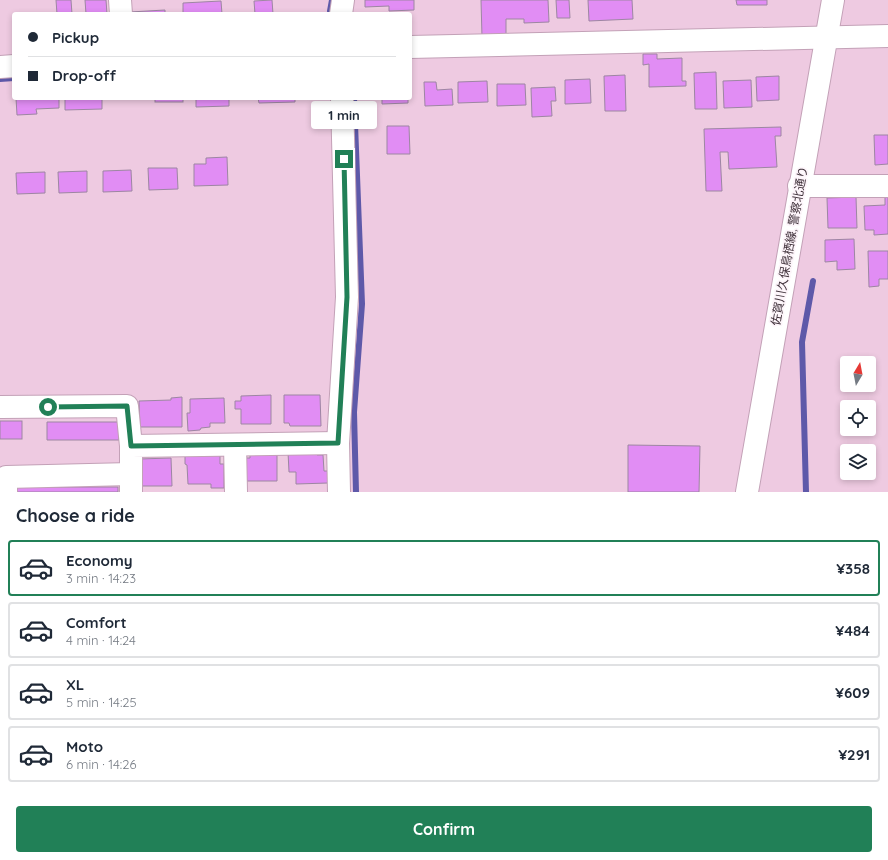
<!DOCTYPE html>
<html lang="en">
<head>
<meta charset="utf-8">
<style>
	:root { --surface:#fff; --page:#f2f2f3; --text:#1f2937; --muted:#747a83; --line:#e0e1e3; --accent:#218057 }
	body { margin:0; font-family:Quicksand,"Noto Sans JP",sans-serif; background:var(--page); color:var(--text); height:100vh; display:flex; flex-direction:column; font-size:15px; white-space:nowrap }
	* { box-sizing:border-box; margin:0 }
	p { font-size:13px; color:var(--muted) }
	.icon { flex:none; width:22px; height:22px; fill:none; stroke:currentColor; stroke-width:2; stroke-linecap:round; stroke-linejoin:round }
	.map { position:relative; height:492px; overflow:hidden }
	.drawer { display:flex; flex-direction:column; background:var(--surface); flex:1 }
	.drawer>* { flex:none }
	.guide { position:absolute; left:12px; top:12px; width:400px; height:88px; border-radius:4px; box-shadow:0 2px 6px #0003; display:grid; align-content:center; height:88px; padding:0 16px; background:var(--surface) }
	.needle { width:26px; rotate:10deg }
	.buttons { position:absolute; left:840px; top:356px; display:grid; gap:8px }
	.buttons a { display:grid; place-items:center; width:36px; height:36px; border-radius:4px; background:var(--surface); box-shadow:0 2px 6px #0003; font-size:20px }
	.end { position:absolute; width:18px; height:18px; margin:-9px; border:5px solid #218057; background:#fff; box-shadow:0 0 0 2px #fff }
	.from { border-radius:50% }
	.bubble { position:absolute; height:28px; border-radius:4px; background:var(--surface); box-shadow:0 2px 6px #0003; font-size:13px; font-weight:700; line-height:28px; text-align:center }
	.guide b { display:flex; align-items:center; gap:14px; height:38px; font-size:15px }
	.guide b+b { border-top:1px solid var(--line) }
	.guide i { width:10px; height:10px; background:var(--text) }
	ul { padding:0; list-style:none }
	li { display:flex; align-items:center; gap:12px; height:56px; margin:0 8px 6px; padding:0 8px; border:2px solid var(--line); border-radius:4px }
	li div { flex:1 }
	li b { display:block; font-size:15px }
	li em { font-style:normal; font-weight:700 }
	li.current { border-color:var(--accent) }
	li>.icon { width:36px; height:36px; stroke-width:1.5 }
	h2 { padding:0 16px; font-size:18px; line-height:48px }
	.primary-button { display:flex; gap:8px; margin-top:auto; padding:8px 16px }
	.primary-button a { flex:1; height:46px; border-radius:4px; background:var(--accent); color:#fff; font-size:16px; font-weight:700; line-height:46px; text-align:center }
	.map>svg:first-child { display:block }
</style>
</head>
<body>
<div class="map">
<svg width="888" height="492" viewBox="0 0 888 492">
	<rect width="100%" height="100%" fill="#eecae1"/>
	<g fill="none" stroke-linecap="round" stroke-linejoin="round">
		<g stroke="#5e59a9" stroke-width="6">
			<polyline points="332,0 330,11 337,13"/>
			<polyline points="0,79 14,78"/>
			<polyline points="354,98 362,304 354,412 356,492"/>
			<polyline points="806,492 802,342 813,281"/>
		</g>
	</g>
	<g fill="#e18df4" stroke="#9d86a2">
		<polygon points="56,0 71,0 72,14 57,14"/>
		<polygon points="85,0 106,0 107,14 86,14"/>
		<polygon points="272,0 273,14 255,14 254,1"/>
		<polygon points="365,0 414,0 414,10 389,11 389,6 365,7"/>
		<polygon points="481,0 548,0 549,22 524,23 524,19 506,19 506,36 482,37"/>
		<polygon points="556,0 569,0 570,18 557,18"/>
		<polygon points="588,0 632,0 633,19 589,21"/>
		<polygon points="736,0 767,0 767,5 737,5"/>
		<polygon points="221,1 222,14 183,14 183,3"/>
		<polygon points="165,10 165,14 131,14 130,12"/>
		<polygon points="643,54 657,54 657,59 682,58 682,81 686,81 686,86 649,87 649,64 643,65"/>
		<polygon points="716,72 717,109 695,109 694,73"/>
		<polygon points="625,75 626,111 605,111 604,76"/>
		<polygon points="779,76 779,100 757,101 756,77"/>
		<polygon points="590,79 591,103 565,104 565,80"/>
		<polygon points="751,80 752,107 724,108 723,81"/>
		<polygon points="487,81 488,102 458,103 458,82"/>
		<polygon points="424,82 436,82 437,90 452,89 453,105 425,106"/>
		<polygon points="497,84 525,84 526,105 497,106"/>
		<polygon points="555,87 556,101 551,101 552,116 532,117 531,88"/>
		<polygon points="16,98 59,98 59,108 36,109 37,114 17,115"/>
		<polygon points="65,98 102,98 102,109 65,110"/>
		<rect x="155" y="98" width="28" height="4"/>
		<polygon points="196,98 229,98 229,106 196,107"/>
		<polygon points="258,98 295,98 295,102 259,103"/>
		<polygon points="375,98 408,98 408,103 382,104 382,99 375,99"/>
		<polygon points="387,126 409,126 410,154 387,154"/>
		<polygon points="781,127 781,136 775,136 777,167 729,169 728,152 720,152 722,191 706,191 704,129"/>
		<polygon points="874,135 888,135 888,164 875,165"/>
		<polygon points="227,157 228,185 194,186 194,164 206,164 206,158"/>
		<polygon points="148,168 177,168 178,189 149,190"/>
		<polygon points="131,170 132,191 103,192 103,171"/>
		<polygon points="87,171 87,192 59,193 58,172"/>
		<polygon points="45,172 45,193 17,194 16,173"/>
		<polygon points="885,195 888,195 888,234 874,235 874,230 865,230 864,206 885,205"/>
		<polygon points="856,197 857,228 828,228 827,198"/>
		<polygon points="854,239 855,269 837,270 837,261 825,262 825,240"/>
		<polygon points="868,251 888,251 888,279 879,279 879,286 869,287"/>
		<polygon points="271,395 271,424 241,424 241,409 235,409 235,401 241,401 241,396"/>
		<polygon points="284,395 320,395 321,426 290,426 289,423 284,423"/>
		<polygon points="182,397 182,427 140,427 139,401 171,400 171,398"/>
		<polygon points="224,398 225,423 210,423 210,427 201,428 200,430 188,431 187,413 190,413 190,399"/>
		<rect x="0" y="421" width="22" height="18"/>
		<polygon points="47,422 118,422 119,440 47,440"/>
		<polygon points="628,445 700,446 699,492 628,492"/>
		<polygon points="317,451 317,455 323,455 324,471 328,471 328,483 296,484 296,472 289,472 288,452"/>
		<polygon points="277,452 277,481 244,481 244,458 250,458 250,453"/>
		<polygon points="220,455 220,464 224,464 224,488 211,488 211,484 188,484 187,465 185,464 185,456"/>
		<polygon points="171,458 172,486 140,486 139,459"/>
		<rect x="7" y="487" width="111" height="5"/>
	</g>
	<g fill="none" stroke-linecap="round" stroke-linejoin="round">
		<defs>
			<g id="minor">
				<polyline points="120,0 121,14"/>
				<polyline points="341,14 343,0"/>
				<polyline points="410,47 888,36"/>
				<polyline points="0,67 14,66"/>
				<polyline points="799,186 888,186"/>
				<polyline points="0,407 127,406 131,446"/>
				<polyline points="235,445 236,492"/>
				<polyline points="6,492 6,477 131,474"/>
				<polyline points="131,492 131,446 338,443"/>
				<polyline points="339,492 338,443 347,297 342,98"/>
			</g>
			<polyline id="major" points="747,492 833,0"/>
		</defs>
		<use href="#minor" stroke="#c3a1b7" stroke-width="24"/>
		<use href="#major" stroke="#c3a1b7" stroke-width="24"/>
		<use href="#minor" stroke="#fff" stroke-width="22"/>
		<use href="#major" stroke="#fff" stroke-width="22"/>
	</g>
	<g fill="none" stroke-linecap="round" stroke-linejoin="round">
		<polyline stroke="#218057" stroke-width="5" points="48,407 127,406 131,446 338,443 347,297 344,159"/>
	</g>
	<g text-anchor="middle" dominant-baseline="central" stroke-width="3.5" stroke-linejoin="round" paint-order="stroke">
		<g font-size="12" fill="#3f313a" stroke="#fdf5fa">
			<text transform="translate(789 246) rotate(-80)">佐賀川久保鳥栖線, 警察北通り</text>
		</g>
	</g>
</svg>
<div class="buttons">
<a><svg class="needle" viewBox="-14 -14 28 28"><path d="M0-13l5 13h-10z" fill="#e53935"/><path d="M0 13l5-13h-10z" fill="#747a83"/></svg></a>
<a><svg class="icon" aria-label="locate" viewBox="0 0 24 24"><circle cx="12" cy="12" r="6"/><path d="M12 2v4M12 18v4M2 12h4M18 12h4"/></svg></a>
<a><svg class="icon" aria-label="layers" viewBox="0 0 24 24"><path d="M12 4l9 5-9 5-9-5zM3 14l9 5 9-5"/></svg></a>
</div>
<i class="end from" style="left:48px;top:407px"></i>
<i class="end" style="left:344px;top:159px"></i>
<div class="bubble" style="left:311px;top:101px;width:66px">1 min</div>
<div class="guide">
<b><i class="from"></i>Pickup</b>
<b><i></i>Drop-off</b>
</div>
</div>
<section class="drawer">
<h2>Choose a ride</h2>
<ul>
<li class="current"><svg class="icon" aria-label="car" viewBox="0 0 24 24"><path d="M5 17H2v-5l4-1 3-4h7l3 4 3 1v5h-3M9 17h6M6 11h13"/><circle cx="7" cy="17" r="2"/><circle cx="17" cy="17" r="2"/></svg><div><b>Economy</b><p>3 min · 14:23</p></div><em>¥358</em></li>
<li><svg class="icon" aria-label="car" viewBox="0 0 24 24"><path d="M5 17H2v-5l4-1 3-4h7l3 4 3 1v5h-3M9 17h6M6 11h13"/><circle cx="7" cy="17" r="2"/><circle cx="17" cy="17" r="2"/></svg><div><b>Comfort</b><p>4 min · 14:24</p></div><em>¥484</em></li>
<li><svg class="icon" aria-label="car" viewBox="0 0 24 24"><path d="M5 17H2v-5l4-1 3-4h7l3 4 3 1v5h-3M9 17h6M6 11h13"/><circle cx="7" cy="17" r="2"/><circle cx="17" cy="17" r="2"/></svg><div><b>XL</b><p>5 min · 14:25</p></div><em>¥609</em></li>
<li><svg class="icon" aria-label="car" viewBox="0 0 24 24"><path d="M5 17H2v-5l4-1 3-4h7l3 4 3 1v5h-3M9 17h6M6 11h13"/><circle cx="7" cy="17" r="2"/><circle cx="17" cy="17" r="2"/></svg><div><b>Moto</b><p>6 min · 14:26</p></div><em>¥291</em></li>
</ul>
<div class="primary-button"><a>Confirm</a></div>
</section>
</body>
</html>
